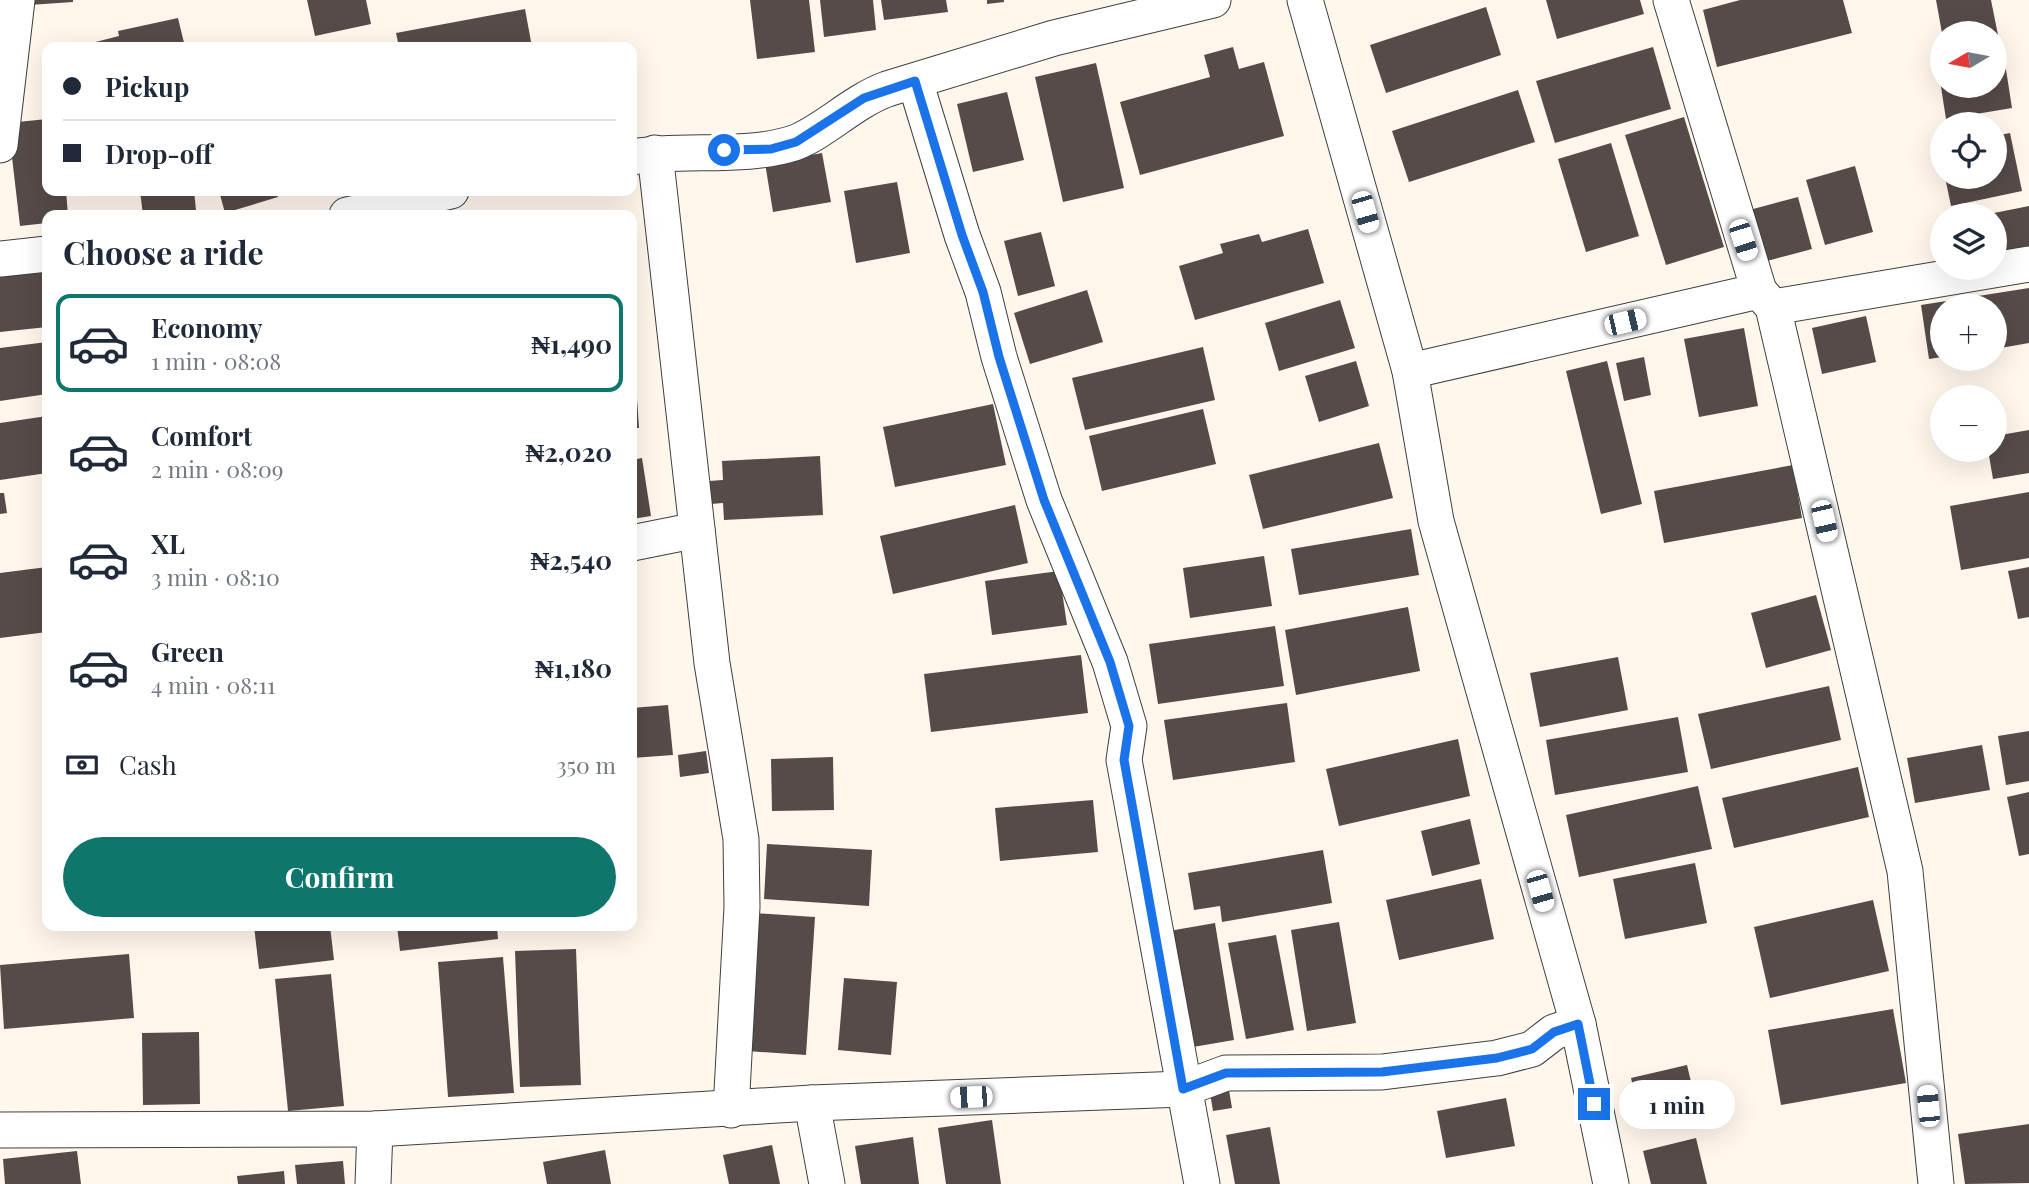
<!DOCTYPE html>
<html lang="en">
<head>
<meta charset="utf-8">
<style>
	:root { --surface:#fff; --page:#f2f2f3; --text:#1f2937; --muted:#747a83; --line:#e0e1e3; --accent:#0f766e }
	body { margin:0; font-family:"Playfair Display",serif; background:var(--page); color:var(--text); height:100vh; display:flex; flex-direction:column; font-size:26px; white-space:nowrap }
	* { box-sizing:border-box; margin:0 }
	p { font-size:23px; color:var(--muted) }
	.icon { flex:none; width:38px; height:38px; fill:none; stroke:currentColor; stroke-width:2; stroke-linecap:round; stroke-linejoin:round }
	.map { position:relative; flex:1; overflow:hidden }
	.panel { position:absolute; left:42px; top:210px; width:595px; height:721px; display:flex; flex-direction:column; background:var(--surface); border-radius:14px; box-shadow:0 7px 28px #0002 }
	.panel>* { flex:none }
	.top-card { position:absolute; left:42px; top:42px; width:595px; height:154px; border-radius:14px; box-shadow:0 7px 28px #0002; display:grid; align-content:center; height:154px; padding:0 21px; background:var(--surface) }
	.needle { width:46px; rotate:260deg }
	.buttons { position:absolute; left:1930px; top:21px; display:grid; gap:14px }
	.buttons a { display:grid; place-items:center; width:77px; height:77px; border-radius:50%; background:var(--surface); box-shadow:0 7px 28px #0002; font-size:35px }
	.end { position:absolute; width:32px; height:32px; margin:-16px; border:9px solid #1a73e8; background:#fff; box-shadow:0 0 0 4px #fff }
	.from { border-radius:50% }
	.bubble { position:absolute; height:49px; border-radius:24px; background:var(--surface); box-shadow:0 7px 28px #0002; font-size:23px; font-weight:700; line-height:49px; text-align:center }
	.car { position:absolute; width:21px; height:42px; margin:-21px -10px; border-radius:9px; box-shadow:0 0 5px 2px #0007; background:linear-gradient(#fff 24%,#345 0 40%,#fff 0 76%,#345 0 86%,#fff 0) }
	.top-card b { display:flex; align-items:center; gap:24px; height:66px; font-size:26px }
	.top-card b+b { border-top:2px solid var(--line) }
	.top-card i { width:18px; height:18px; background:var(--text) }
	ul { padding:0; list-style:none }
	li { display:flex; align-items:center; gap:21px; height:98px; margin:0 14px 10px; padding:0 7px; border:4px solid transparent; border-radius:14px }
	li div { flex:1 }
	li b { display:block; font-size:26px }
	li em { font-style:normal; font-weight:700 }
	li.active { border-color:var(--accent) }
	li>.icon { width:63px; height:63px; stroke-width:1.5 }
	h2 { padding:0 21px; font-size:32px; line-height:84px }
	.pay { display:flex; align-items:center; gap:18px; height:77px; padding:0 21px; font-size:26px }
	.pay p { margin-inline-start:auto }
	.action { display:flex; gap:14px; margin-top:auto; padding:14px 21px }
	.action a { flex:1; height:80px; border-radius:42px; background:var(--accent); color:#fff; font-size:28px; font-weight:700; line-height:80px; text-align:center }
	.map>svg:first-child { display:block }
</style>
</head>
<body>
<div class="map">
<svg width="2029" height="1184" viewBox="0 0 2029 1184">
	<rect width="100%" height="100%" fill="#fff7ec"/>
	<g fill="#554b49">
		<polygon points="29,0 73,0 73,2 29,5"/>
		<polygon points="307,0 366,0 371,24 315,36"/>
		<polygon points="750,0 809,0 815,52 757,59"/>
		<polygon points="820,0 873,0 876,30 824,37"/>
		<polygon points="881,0 946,0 948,12 884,20"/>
		<polygon points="987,0 1004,0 1004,2 987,4"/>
		<polygon points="1546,0 1640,0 1644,14 1557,39"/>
		<polygon points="1740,0 1843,0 1852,33 1717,67 1703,10"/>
		<polygon points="1936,0 1991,0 1998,35 1942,33"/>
		<polygon points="1486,7 1501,55 1386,93 1370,45"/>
		<polygon points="525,9 532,47 399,47 396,33"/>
		<polygon points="178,18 185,47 76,47 119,36 118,31"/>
		<polygon points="2002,44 2012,108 1946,119 1936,55 1942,54 1942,86 1995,86 1995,45"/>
		<polygon points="1233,47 1239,69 1264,62 1284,136 1140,175 1120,102 1210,77 1204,55"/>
		<polygon points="1653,47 1671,109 1555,143 1536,81"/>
		<polygon points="1096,63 1124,188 1063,202 1035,77"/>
		<polygon points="1518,90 1535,142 1409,182 1392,131"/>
		<polygon points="1007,92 1024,160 973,172 957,104"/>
		<polygon points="1684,117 1724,247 1666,265 1625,135"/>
		<polygon points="47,119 47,191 66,191 68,215 47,215 47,223 20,226 8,123"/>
		<polygon points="2010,133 2022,191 1951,206 1945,177 1995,177 1995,136"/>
		<polygon points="1611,143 1639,236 1586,252 1558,159"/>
		<polygon points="822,153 831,202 773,212 765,163"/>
		<polygon points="1855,166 1873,232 1825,245 1806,180"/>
		<polygon points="897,182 910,253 856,263 844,191"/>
		<polygon points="140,191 194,191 196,210 143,215"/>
		<polygon points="219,191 276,191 278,197 225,213"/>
		<polygon points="1798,197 1812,249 1756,264 1742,212"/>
		<polygon points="2029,206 2029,251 1995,252 1995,215 1989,214"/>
		<polygon points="1308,229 1324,283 1195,320 1179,266 1223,253 1220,244 1259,234 1262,242"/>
		<polygon points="1041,232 1055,286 1018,296 1004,241"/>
		<polygon points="47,271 47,327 0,332 0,277"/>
		<polygon points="2029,288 2029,343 1995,349 1995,306 1942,306 1942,357 1929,359 1921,305"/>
		<polygon points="1087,290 1103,342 1030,364 1014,313"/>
		<polygon points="1340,300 1355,348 1279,371 1265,323"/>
		<polygon points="1866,316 1876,362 1822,374 1812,328"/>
		<polygon points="1744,328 1758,406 1699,417 1684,339"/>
		<polygon points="47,342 47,394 0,401 0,348"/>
		<polygon points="1203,347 1215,400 1085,430 1072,378"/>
		<polygon points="1644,357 1651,395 1624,401 1616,363"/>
		<polygon points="1356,361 1369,406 1319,422 1305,376"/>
		<polygon points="1607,361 1642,504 1601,514 1566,371"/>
		<polygon points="636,383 639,428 632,428 632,384"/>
		<polygon points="993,404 1006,465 895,487 883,427"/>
		<polygon points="1203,409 1216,464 1102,491 1089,436"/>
		<polygon points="47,416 47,473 0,480 0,423"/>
		<polygon points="2029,430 2029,473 1993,479 1988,450 1995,450 1995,436"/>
		<polygon points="1379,443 1393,498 1263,529 1249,475"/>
		<polygon points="820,456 823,515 724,520 723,503 711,504 709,481 723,480 722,461"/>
		<polygon points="642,458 651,516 632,519 632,460"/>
		<polygon points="1793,465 1802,518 1664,543 1654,491"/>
		<polygon points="2029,492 2029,558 1961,570 1950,506"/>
		<polygon points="0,493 4,493 7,513 0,514"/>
		<polygon points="1015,505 1028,563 893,594 880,536"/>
		<polygon points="1411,529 1419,575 1299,595 1291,549"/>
		<polygon points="1264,556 1272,606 1190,618 1183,568"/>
		<polygon points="47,567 47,632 0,638 0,573"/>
		<polygon points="2029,567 2029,617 2018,619 2008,571"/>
		<polygon points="1059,571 1067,625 992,635 985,581"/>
		<polygon points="1816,595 1831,650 1766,668 1751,613"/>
		<polygon points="1408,607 1420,671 1296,695 1285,630"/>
		<polygon points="1275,626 1284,686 1158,704 1149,644"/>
		<polygon points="1081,655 1088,713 931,732 924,674"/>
		<polygon points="1618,657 1628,710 1540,727 1530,673"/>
		<polygon points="1829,686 1841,740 1711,769 1698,714"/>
		<polygon points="1287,703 1295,762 1173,780 1164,720"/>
		<polygon points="668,705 673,755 632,758 632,708"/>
		<polygon points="1678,717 1688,772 1555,795 1546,740"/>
		<polygon points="2029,731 2029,781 2006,785 1998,736"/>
		<polygon points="1458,739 1470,796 1339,826 1326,769"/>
		<polygon points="1982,745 1990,790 1915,803 1907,758"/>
		<polygon points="706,751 709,773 680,777 678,755"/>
		<polygon points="833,757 834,810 772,811 771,759"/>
		<polygon points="1858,767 1869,817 1734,848 1722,798"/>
		<polygon points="1698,786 1712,849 1579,877 1566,815"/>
		<polygon points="2029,792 2029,854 2019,856 2007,797"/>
		<polygon points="1093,800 1098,852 1000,861 995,808"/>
		<polygon points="1470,819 1480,864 1432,876 1421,831"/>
		<polygon points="767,844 872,850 869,906 764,899"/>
		<polygon points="1323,850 1332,903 1222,922 1220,906 1194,910 1188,873"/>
		<polygon points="1695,863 1707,923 1625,939 1613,879"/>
		<polygon points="1481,879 1494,939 1399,960 1386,900"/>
		<polygon points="1873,900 1889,971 1770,998 1754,927"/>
		<polygon points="754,913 815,917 806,1055 746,1051"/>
		<polygon points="1339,922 1356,1023 1307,1031 1291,930"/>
		<polygon points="1215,923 1234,1040 1187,1048 1169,931"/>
		<polygon points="254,926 330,926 334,960 259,969"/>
		<polygon points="397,926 497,926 498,939 400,951"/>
		<polygon points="1276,935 1294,1030 1246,1039 1228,943"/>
		<polygon points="576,949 581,1085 520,1087 515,951"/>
		<polygon points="129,954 134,1018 4,1029 0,965"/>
		<polygon points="503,957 514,1093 448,1097 438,962"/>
		<polygon points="331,974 344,1106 288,1111 275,979"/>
		<polygon points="844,978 897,982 891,1055 838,1050"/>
		<polygon points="1893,1009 1906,1083 1781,1105 1768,1030"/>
		<polygon points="199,1032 200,1104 143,1105 142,1033"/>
		<polygon points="1687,1065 1697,1107 1641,1121 1631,1078"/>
		<polygon points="1229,1090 1232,1108 1213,1111 1210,1093"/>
		<polygon points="1506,1098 1515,1146 1446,1158 1437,1111"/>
		<polygon points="992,1120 1001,1184 946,1184 938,1128"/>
		<polygon points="2029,1124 2029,1183 1965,1184 1958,1134"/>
		<polygon points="1270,1127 1280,1184 1235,1184 1226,1135"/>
		<polygon points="913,1137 919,1184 861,1184 855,1146"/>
		<polygon points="1696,1138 1707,1184 1651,1184 1643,1151"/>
		<polygon points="772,1145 780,1184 729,1184 723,1155"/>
		<polygon points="605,1150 611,1184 547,1184 543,1162"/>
		<polygon points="77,1151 81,1184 5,1184 3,1159"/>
		<polygon points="343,1161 345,1184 297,1184 295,1165"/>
		<polygon points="284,1171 285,1184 238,1184 237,1176"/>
	</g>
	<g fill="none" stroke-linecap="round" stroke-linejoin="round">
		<defs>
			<g id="street">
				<polyline points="1305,0 1410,371 1436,521 1578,1024 1611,1184"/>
				<polyline points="1671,0 1759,291"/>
				<polyline points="915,81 962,235 983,292 999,357 1044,500 1110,662 1129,726 1124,760 1202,1184"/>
				<polyline points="0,145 17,0"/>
				<polyline points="655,153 712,663 741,839 742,907 731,1110"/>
				<path d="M 632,157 C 683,148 745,159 794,143 C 824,132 852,102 887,89 L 1054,38 L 1213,0"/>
				<polyline points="347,215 451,191"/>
				<polyline points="0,259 47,254"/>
				<polyline points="1773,307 1905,871 1936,1184"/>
				<polyline points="1410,371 1759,291 1773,307 2029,264"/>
				<polyline points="632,543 697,530"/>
				<polyline points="812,1103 827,1184"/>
				<polyline points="0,1130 375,1129 812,1103 1183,1089 1226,1073 1382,1072 1497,1058 1532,1049 1554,1032 1578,1024"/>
				<polyline points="373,1184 375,1129"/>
			</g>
		</defs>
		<use href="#street" stroke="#3f3f3f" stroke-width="37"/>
		<use href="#street" stroke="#fff" stroke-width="35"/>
	</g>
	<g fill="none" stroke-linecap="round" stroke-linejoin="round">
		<polyline stroke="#1a73e8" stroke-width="9" points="724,150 771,149 796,142 864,98 915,81 962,235 983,292 999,357 1044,500 1110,662 1129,726 1124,760 1183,1089 1226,1073 1382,1072 1497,1058 1532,1049 1554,1032 1578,1024 1594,1104"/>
	</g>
</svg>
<div class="buttons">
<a><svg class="needle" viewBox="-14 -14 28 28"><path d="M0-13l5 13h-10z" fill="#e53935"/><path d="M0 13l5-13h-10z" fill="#747a83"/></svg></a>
<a><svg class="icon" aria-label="locate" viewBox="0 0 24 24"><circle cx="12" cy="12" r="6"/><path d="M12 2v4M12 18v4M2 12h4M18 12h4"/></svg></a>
<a><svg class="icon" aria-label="layers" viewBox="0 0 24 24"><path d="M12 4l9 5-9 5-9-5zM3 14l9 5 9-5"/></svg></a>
<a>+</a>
<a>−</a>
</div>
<i class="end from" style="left:724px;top:150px"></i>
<i class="end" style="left:1594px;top:1104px"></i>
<div class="bubble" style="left:1619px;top:1080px;width:116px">1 min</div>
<i class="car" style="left:1365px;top:212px;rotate:164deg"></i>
<i class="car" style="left:1743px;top:240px;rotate:162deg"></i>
<i class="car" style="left:1625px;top:322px;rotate:77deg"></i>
<i class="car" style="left:1824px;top:521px;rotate:167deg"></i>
<i class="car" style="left:1540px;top:891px;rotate:164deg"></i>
<i class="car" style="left:971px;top:1097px;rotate:268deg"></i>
<i class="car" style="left:1928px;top:1106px;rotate:355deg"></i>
<div class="top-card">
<b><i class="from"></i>Pickup</b>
<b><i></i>Drop-off</b>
</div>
<section class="panel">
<h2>Choose a ride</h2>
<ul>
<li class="active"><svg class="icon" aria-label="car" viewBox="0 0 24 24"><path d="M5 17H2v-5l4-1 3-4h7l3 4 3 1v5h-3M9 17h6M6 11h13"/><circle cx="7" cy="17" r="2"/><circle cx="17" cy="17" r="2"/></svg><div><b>Economy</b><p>1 min · 08:08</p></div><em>₦1,490</em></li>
<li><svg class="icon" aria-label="car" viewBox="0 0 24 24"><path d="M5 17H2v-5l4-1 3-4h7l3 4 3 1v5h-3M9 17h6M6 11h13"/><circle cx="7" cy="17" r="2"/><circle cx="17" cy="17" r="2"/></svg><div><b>Comfort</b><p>2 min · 08:09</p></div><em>₦2,020</em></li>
<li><svg class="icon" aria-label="car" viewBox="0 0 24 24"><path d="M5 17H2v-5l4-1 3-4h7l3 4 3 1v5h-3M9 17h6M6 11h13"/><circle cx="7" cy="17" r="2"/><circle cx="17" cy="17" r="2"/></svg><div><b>XL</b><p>3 min · 08:10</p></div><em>₦2,540</em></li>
<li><svg class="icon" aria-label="car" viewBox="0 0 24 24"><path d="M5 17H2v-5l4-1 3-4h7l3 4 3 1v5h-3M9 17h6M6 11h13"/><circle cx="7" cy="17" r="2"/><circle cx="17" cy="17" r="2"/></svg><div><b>Green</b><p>4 min · 08:11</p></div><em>₦1,180</em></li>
</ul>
<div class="pay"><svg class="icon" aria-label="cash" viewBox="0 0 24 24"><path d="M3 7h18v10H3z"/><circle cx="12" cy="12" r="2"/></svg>Cash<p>350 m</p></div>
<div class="action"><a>Confirm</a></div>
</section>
</div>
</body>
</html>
